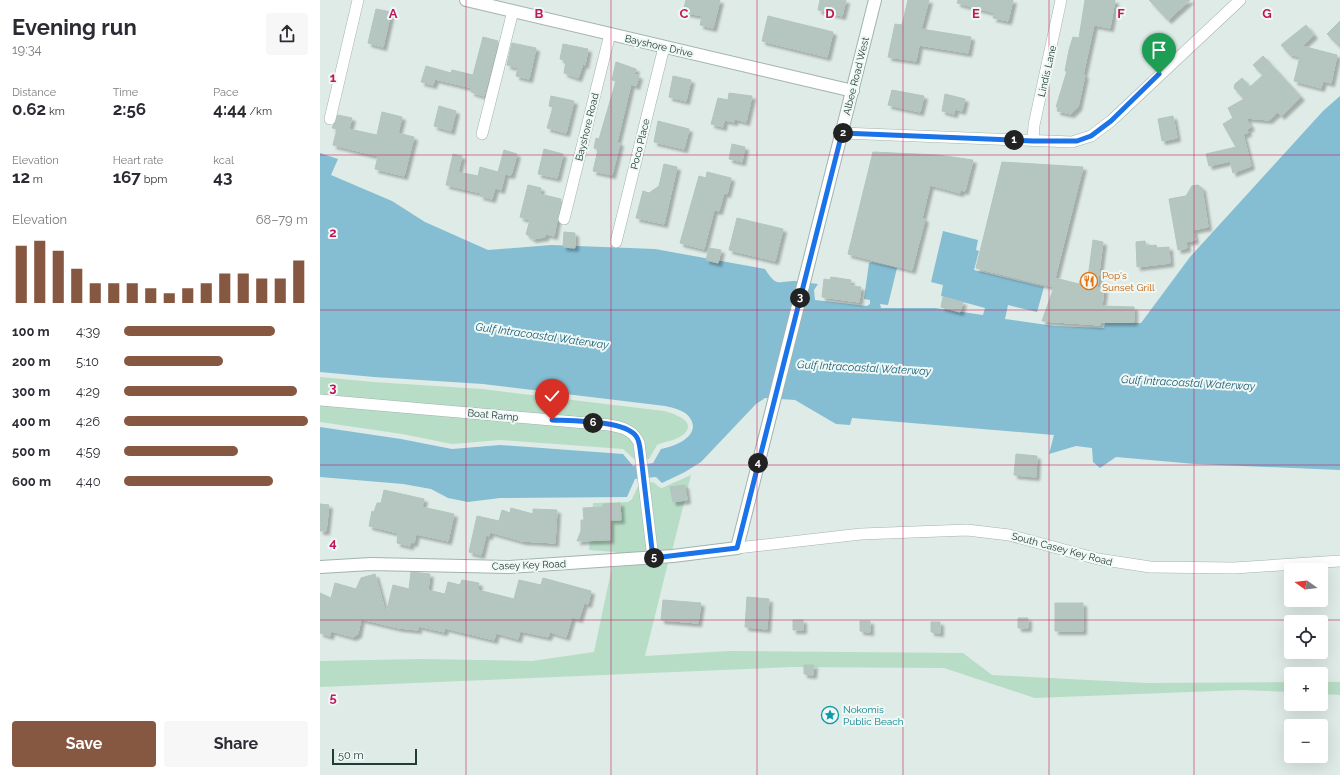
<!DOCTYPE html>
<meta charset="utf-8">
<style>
:root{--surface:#fff;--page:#f7f7f7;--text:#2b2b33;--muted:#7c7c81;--accent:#865741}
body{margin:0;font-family:Raleway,sans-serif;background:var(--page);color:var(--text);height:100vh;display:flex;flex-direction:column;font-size:15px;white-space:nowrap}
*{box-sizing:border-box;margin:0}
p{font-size:13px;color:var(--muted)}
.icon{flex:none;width:22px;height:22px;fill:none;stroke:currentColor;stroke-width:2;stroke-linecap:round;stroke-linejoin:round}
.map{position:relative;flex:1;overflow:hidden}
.drawer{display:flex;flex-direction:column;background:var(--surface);width:320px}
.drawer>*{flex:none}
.needle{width:26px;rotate:284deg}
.tools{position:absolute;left:964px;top:563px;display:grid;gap:8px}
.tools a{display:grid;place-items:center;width:44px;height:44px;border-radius:4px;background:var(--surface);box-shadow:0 4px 16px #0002;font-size:20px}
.scale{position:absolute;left:12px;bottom:10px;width:85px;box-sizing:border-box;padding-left:4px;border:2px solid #203c37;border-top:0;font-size:11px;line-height:14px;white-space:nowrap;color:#203c37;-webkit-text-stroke:3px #f0f8f5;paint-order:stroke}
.pin{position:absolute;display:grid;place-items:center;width:34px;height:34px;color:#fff;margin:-41px -17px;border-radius:50% 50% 50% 0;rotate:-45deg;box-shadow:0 0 4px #0007}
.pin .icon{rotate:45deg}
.km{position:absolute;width:20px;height:20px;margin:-10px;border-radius:50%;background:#222;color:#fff;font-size:11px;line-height:20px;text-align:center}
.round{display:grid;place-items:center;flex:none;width:42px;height:42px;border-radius:4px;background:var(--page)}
.summary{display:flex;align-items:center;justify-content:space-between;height:68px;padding:0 12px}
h1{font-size:22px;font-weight:700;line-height:30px}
.metrics{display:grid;grid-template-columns:repeat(3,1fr);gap:6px;height:68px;padding:4px 12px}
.metrics div{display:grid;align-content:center}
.metrics b{font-size:17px;font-weight:700}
.metrics small{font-size:11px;font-weight:400}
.metrics p{font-size:11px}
.chart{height:112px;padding:8px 12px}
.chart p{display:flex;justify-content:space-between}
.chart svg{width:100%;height:72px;margin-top:4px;stroke:var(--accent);stroke-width:6}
.primary-button{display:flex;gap:8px;margin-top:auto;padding:8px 12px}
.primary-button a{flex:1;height:46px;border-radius:4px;background:var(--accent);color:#fff;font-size:16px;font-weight:700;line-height:46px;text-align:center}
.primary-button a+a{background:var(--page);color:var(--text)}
ul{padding:0 12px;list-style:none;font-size:13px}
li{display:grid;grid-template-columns:64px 48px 1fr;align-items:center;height:30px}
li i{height:10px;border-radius:5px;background:var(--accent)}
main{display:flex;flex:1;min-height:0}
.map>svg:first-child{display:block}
.green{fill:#b7ddc6}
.water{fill:#85bed2}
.building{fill:#b5c6c0;stroke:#b2c5bf;filter:url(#shadow)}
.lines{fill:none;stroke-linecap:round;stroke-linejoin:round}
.minor-casing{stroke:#a2b3af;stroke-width:12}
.tertiary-casing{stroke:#a2b3af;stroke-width:14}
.minor{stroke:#fff;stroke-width:11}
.tertiary{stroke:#fff;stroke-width:12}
.route-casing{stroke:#fff;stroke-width:8}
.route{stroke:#1a73e8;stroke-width:5}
.grid{fill:none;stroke:#c2185b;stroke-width:1;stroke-opacity:0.55}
.labels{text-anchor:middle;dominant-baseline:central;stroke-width:4;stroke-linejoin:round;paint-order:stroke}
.street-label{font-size:10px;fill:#203c37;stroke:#f0f8f5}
.food-label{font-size:10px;fill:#c56008;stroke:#f0f8f5;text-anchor:start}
.culture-label{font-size:10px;fill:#0d838f;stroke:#f0f8f5;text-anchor:start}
.water-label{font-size:11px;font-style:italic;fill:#195e79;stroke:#f0f8f5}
.grid-label{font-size:13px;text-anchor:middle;font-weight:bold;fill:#c2185b;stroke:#f0f8f5;stroke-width:4;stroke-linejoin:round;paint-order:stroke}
</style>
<main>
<section class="drawer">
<div class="summary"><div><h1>Evening run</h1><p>19:34</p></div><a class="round"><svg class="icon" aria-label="share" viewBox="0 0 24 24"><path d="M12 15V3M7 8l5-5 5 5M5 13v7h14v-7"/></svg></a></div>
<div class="metrics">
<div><p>Distance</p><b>0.62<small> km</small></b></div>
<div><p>Time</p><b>2:56</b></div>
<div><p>Pace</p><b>4:44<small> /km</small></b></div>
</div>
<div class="metrics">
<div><p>Elevation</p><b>12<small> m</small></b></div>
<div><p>Heart rate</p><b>167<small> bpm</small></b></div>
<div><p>kcal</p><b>43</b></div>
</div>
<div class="chart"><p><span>Elevation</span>68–79 m</p>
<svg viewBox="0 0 160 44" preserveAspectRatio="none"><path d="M5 44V9M15 44V6M25 44V12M35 44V23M45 44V32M55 44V32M65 44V32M75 44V35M85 44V38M95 44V35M105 44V32M115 44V26M125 44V26M135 44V29M145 44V29M155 44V18"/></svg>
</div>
<ul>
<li><b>100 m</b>4:39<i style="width:82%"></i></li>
<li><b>200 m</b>5:10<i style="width:54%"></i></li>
<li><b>300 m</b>4:29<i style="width:94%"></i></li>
<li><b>400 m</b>4:26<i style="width:100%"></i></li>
<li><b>500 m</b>4:59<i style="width:62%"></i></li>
<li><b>600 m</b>4:40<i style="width:81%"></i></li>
</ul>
<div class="primary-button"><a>Save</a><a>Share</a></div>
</section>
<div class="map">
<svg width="1020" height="775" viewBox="0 0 1020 775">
<defs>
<filter id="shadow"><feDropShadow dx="3.5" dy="3.5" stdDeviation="1" flood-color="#0004"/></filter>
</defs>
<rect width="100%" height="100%" fill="#dfebe7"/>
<path class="green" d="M0,377L53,382L162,389L344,411C352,413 378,421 364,434C356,441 345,441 337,445L329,459L316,461L303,449L180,440L132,444L82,434L0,422Z
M371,475L352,551L295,555V552L269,550L273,503L308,502L312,499L319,484L333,482L339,487L342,488Z
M348,563L325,656L409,651L643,653L672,675L827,683L971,682V692L922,690L715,698L624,668L472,667L0,687V661L101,659L212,661L274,652L292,567Z
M1001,682H1020V695L1001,694Z"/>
<path class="water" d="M1020,96V470L875,464L796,457L780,468L773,462L772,448L756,446L729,454L734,435L532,418L530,425L516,424L475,400L445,398L436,404L381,462L365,472L342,483L336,477L315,479L307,497L180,498L148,502L128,498L111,489L83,484L0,477V427L81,439L132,449L180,445L303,454L313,466L333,463L341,449C354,447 382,436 370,418C365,410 353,408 345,406L163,384L54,377L0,372V153L18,159L11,175L72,201L105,222L168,250L231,245L335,249L445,269C457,288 458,281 475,281C483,282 490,283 498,284L494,290L495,300L547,306L550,304V300L544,299L549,263L552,262L577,268L568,305L560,304L561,308H615L663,315L665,308L621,296L623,285L611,282L623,231L658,240L656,250L659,251L654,270L724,287L717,312L688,305L685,319L734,326L784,328L785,323H821L870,257L1003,111Z"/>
<path class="building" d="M366,0H400L393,28L380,25L382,16L363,12Z
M500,0H526L522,16L498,10Z
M588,0H609L601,29L651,37L648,53L599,45L596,61L568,57L575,24L582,25Z
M638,0H693L688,21L673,18L675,13L637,3Z
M765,0H795L790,28L774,25L763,75H765L758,107L751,114L737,111L738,107H736L747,71H745L749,50L753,37L759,38Z
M829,0H870L848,20Z
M56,9L71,12L63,47L48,43Z
M448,16L513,32L507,57L442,41Z
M1020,21V47L1007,34Z
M986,25L994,35L982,46L1017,55L1011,83L1003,81L1001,88L974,81L980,57L969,54L961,45Z
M163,37L178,41L164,96L151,92L152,88L115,79L113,85L101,82L106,66L131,73L132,70L153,75Z
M192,43L216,48L209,79L196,76L198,68L187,65Z
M243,44L268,49L265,65L263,64L258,78L244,73L246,61L240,59Z
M943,56L981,97L961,116L958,112L949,120L926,118L931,127L927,129L928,133L923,134L931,166L913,173L910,161L889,166L886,154L916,147L903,124L913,118L908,108L924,99L914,88L915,84L922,78L930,87L943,75L933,65Z
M296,62L316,69L314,74L319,76L316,86L311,84L297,142L300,143L292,175L273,171L278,150L274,148L276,138L279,139L296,81L292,80Z
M353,76L371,80L366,101L349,97Z
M572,90L604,96L600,112L568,105Z
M409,93L432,96L426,122L415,119L414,122L404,120L403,127L391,124L398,98L408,100Z
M625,94L645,99L642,111L635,109L634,114L622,111Z
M231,96L254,101L246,133L227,128L233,107L229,106Z
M119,106L136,111L131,131L114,126Z
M62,112L82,117L78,133L94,137L84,176L55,169L58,156L13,145L17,129L12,128L18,115L32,118L29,129L57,135Z
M853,116L857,138L842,141L838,119Z
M338,121L369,129L364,149L334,142Z
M412,144L425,147L422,162L409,159Z
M224,149L243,154L237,178L218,174Z
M184,150L197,154L191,175L185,174L181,190L175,188L172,199L160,196L161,193L126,185L133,154L142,156L138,172L158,176L160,167L178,172Z
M553,152L618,155L653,160L645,191L641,190L640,193L610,185L602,218L605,219L592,270L528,254Z
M682,162L763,167L735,278L759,284L761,277L768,278L773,240L783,242L777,288L784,289L782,306L814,307V322H780V325L722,321L734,287L656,268Z
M344,164L357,167L344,224L316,218L323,191L329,193L339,186Z
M387,172L411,178L407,194L404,193L399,211L394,210L384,249L360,243L379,176L386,178Z
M208,185L221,188L220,194L241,199L234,236L226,234L225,237L213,239L206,234L210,220L200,217Z
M878,185L882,188L888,227L873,230L875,240L866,242L867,248L858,250L849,199L866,196L872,186Z
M417,218L463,229L455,261L409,250Z
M244,232L255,233V248L243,247Z
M825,241L826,246L836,245L837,248L849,247L850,263L817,267L816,242Z
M389,248L401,250L398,263L386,260Z
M511,277L531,280L530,286L541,287L539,302L502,297L504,279L510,280Z
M623,297L643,302L640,312L621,307Z
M696,454L717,456L716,477L694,475Z
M365,485L367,500L353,502L350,487Z
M64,490L104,499L102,507L134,514L128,541L96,534L94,543L91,542L90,546L77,543L78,533L49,526L52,511L54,512L57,503H61Z
M300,503L301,520H290V540L257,541L261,531V520H264L263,508L283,507V504Z
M0,504L9,505L6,531H0Z
M191,508L213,514V509L237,510L235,543L202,541L170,532L169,536L166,535L161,555L149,552L157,516L179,521L182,510L190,513Z
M91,572L110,574L108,590L125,594L128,582L140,585L142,580L159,583L158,590L194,599L199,580L221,585L223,578L271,591L268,604L264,603L259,619L252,617L246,637L230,632L228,637L200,631L198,639L176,633L174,640L125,628L124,632L98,626V630L79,628L41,619L38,634L33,637L11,631L10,636L0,633V593L11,598L15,583L36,589L41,578L55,574L66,614L73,585L89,589Z
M427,597L449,599L447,629L425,627Z
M343,600L381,603L378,623L341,620Z
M735,603H763V631H735Z
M698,618H708V628H698Z
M473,620H483V630H473Z
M540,621H550V632L540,631Z
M611,622H620V633L611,632Z
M484,665H494L493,675L484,674Z"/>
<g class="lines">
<g class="minor-casing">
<path id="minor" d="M10,119L38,0
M522,133L752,142L771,136L791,121L920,0
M162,134L193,11
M713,141L714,125L741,0
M244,219L290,34
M296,242L344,47
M0,400L289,425C302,427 313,430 319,443L333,558
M417,548L541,534L647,530L689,535L778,559L830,567L914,568L1020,561"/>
</g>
<g class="tertiary-casing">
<path id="tertiary" d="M146,0L533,91
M0,567L51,564L189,567L353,556L417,548L555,0"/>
</g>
<use href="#minor" class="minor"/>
<use href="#tertiary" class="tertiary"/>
</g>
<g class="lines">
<g class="route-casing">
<path id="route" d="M232,420C250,421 304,420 316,436C320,441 320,450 321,456L333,558L417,548L522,133L713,141H757L771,136L791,121L839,74"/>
</g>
<use href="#route" class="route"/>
</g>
<path class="grid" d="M146,0V775M291,0V775M437,0V775M583,0V775M729,0V775M874,0V775M0,155H1020M0,310H1020M0,465H1020M0,620H1020"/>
<defs>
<g id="restaurant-ring" transform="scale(0.9)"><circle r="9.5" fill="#f0f8f5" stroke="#e8710a" stroke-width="1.5"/><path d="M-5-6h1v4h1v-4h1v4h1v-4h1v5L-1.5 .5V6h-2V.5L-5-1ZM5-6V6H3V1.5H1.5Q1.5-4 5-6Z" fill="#e8710a"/></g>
<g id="sight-ring" transform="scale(0.9)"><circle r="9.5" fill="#f0f8f5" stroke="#0f9aa8" stroke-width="1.5"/><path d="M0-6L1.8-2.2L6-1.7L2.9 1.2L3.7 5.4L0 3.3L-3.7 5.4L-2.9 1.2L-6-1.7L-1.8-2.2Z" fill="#0f9aa8"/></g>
</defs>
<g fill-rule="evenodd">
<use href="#restaurant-ring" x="769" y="281"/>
<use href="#sight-ring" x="510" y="715"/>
</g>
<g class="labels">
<g class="street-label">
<text transform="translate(339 46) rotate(13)">Bayshore Drive</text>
<text transform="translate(727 71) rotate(-77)">Lindis Lane</text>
<text transform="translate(536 76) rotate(-76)">Albee Road West</text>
<text transform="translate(267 127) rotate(-76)">Bayshore Road</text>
<text transform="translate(320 144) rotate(-76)">Poco Place</text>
<text transform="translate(173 415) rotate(5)">Boat Ramp</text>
<text transform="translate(742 549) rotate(15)">South Casey Key Road</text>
<text transform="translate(209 565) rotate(-2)">Casey Key Road</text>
</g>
<g class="food-label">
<text x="782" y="275">Pop's<tspan x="782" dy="12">Sunset Grill</tspan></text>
</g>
<g class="culture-label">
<text x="523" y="709">Nokomis<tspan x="523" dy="12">Public Beach</tspan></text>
</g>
<g class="water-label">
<text transform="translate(222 336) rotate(8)">Gulf Intracoastal Waterway</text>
<text transform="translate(544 368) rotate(3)">Gulf Intracoastal Waterway</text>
<text transform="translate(868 383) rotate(3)">Gulf Intracoastal Waterway</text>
</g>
</g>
<g class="grid-label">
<text x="73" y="18">A</text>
<text x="219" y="18">B</text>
<text x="364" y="18">C</text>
<text x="510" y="18">D</text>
<text x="656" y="18">E</text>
<text x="801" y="18">F</text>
<text x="947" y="18">G</text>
<text x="13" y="82">1</text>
<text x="13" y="237">2</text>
<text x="13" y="392">3</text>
<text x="13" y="547">4</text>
<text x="13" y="702">5</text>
</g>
</svg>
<div class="tools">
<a><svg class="needle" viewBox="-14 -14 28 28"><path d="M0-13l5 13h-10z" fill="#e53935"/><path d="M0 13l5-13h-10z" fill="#7c7c81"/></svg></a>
<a><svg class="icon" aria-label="locate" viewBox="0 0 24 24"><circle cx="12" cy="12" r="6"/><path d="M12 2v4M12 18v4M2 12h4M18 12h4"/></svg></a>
<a>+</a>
<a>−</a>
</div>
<div class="scale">50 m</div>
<div class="pin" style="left:839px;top:74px;background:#1e9e55"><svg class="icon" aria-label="arrive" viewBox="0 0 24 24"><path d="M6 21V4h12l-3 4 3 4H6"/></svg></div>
<div class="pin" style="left:232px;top:420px;background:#d93025"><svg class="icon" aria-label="check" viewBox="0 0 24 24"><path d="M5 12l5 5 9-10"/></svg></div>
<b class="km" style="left:694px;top:140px">1</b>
<b class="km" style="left:523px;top:133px">2</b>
<b class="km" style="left:480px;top:298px">3</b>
<b class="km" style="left:438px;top:463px">4</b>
<b class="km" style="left:334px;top:558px">5</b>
<b class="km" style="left:273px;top:423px">6</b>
</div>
</main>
